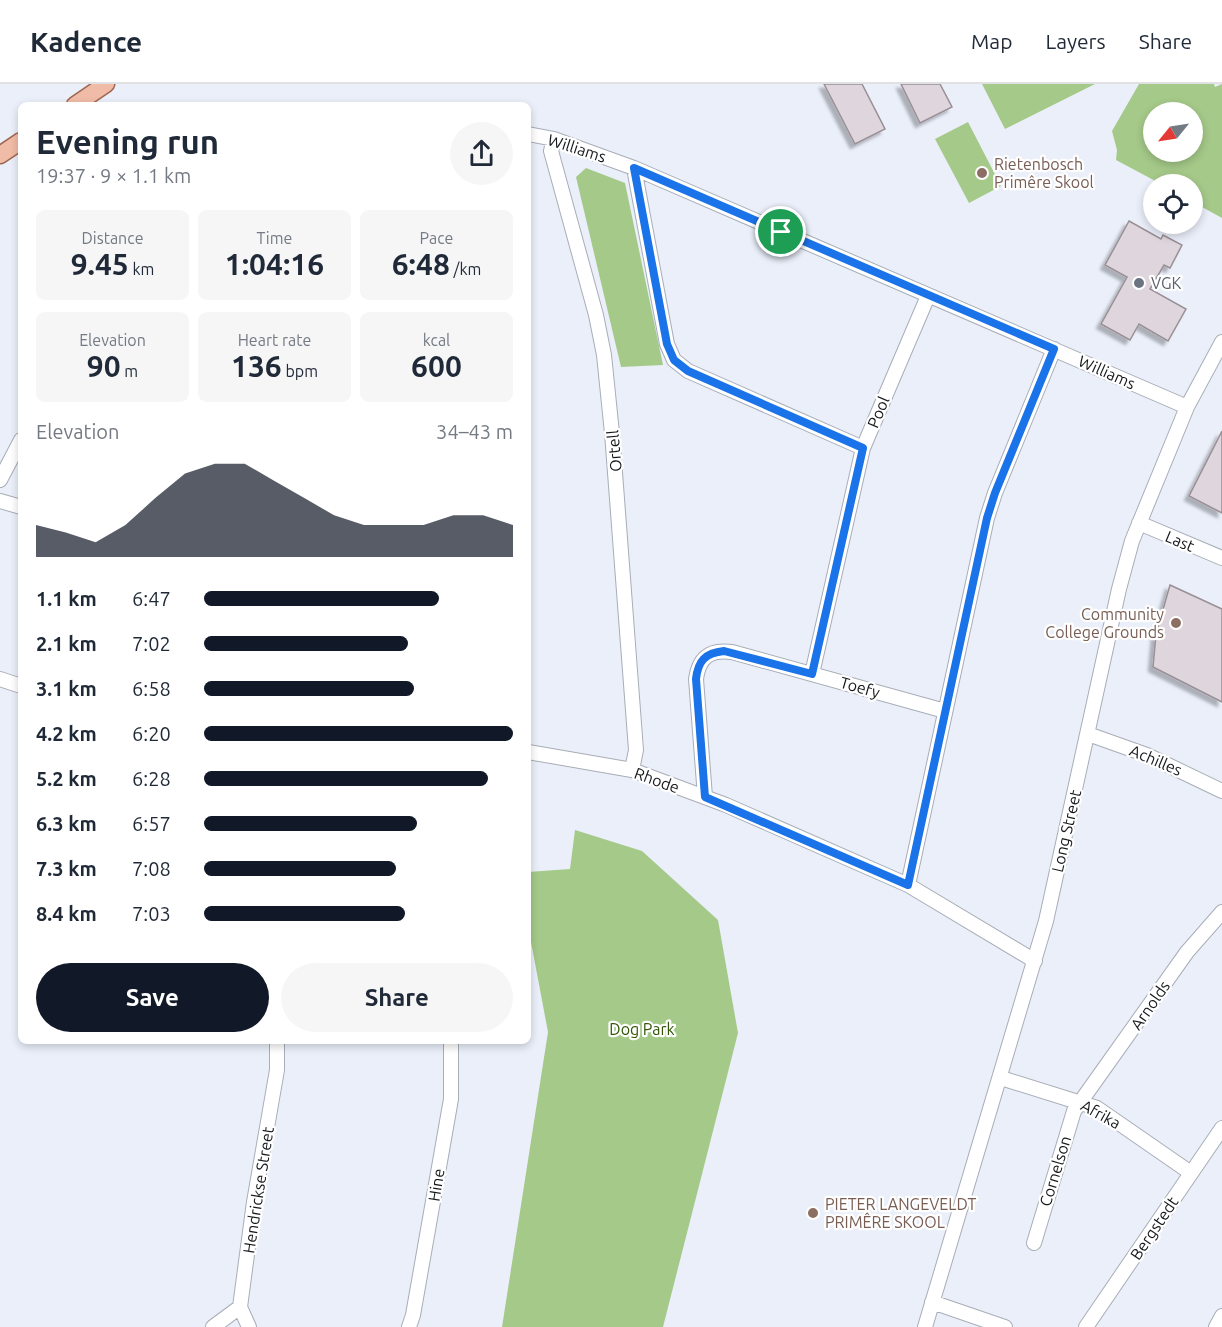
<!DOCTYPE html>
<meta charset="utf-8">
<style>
:root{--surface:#fff;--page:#f6f6f7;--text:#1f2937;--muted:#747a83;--line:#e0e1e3;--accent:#111827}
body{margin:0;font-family:Ubuntu,sans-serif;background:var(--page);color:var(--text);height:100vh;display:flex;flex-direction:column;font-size:22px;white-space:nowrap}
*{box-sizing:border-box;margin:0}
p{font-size:20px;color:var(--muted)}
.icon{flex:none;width:33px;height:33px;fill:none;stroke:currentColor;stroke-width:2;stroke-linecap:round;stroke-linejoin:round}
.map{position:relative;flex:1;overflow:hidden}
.drawer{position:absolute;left:18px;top:18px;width:513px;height:942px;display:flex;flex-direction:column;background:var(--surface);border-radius:9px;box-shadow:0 3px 9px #0003}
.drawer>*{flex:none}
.needle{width:39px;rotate:240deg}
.fabs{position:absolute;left:1143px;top:18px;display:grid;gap:12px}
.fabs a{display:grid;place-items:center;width:60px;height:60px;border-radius:50%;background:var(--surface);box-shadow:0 3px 9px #0003;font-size:30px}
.pin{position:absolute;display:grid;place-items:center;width:51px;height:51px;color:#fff;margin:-26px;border:3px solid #fff;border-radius:50%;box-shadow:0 2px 6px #0007}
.round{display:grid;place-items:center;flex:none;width:63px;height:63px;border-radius:32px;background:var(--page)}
.overview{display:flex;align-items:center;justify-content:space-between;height:102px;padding:0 18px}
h1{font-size:33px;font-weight:700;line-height:45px}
.figures{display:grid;grid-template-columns:repeat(3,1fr);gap:9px;height:102px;padding:6px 18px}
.figures div{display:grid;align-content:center;border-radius:9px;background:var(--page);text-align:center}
.figures b{font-size:30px;font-weight:700}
.figures small{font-size:16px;font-weight:400}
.figures p{font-size:16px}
.chart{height:168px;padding:12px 18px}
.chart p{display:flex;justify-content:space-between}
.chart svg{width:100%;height:108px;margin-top:6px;fill:var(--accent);opacity:.7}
.button{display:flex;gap:12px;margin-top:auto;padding:12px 18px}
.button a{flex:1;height:69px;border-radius:36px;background:var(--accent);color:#fff;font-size:24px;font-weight:700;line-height:69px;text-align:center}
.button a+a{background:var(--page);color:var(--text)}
ul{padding:0 18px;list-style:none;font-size:20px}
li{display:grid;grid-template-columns:96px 72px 1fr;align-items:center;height:45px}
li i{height:15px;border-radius:8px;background:var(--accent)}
header{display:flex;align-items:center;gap:36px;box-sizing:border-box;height:84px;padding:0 30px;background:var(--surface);border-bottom:2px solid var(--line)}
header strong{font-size:28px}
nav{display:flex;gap:33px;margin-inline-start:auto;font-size:21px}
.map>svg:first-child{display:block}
.green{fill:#a5c989;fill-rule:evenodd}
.building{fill:#dfd5dc;stroke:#998f96;stroke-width:1.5;filter:url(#shadow)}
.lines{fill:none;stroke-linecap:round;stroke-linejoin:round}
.minor-casing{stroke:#a8adb7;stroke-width:16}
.major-casing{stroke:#9e6650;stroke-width:19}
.minor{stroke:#fff;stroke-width:14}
.major{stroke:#f1bca7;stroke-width:16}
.route-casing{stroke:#fff;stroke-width:12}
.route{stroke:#1a73e8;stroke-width:8}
.education-dot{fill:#8d6e63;stroke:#fff;stroke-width:2}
.worship-dot{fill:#6b7280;stroke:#fff;stroke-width:2}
.labels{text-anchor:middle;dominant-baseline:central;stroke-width:4.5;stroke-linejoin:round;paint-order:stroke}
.street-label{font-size:16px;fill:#15171a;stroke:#fff}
.education-label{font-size:16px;fill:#785e54;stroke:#fff;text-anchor:start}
.worship-label{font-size:16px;fill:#5b616d;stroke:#fff;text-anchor:start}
.park-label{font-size:16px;fill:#325506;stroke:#fff}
</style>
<header>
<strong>Kadence</strong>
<nav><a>Map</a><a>Layers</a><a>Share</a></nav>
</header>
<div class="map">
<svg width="1222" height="1243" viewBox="0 0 1222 1243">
<defs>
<filter id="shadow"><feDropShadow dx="-4.5" dy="4.5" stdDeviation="1.5" flood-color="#0004"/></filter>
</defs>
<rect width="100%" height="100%" fill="#eaeffa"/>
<path class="green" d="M982,0H1095L1005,45Z
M1139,0H1214L1215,3L1222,0V134L1193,118L1192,100H1161L1116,76L1117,66L1112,47ZM1192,28V68H1154V28Z
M968,38L1001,102L969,119L935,55Z
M586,84L625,99L663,281L621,283L576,93Z
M575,746L642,767L718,836L738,949L663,1243H502L548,948L528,842V788L570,785Z"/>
<path class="building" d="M824,0H862L885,45L855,60Z
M901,0H940L952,23L920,39Z
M1129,137L1161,155L1163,151L1182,161L1170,184L1164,181L1150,205L1186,225L1168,257L1139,240L1130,256L1101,240L1127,193L1105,181Z
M1222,347V429L1189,412Z
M1170,501L1222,525V618L1153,583L1156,550Z"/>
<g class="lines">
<g class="minor-casing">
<path id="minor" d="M528,50L554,55L634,84L1187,323
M554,55L551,67L596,231L604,271L612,349L636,666L632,686
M634,84L667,260L674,276L688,287L863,364
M0,396L21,356
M0,417L21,423
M1139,439L1222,474
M812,590L863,364L928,212
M0,595L21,602
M1088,650L1147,671L1222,707
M528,668L632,686L726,721L908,801L1035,877
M705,713L696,595C699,573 710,565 732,568L945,627
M908,801L987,434L995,409L1054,265
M1001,994L1097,1024L1191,1089
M1034,1159L1074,1027L1187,868L1222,828
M932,1218L1005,1243
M240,1223L249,1243
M213,1243L240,1223L254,1118L277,986V957
M409,1243L413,1231L451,1015V957
M925,1243L1046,837L1119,505L1132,457L1187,323L1222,258
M1086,1243L1222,1044
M1216,1243L1222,1232"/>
</g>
<g class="major-casing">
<path id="major" d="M75,21L106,0
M0,71L21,57"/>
</g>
<use href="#minor" class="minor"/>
<use href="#major" class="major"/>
</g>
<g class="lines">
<g class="route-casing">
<path id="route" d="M634,84L1054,265L995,409L987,434L908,801L705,713L696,595C698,577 705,569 724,567L812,590L863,364L688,287L674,276L667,260Z"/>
</g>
<use href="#route" class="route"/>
</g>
<g class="education-dot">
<circle cx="982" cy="89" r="6"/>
<circle cx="1176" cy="539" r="6"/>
<circle cx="813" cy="1129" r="6"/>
</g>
<circle class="worship-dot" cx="1139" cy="199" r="6"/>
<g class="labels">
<g class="street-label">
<text transform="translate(577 64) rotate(18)">Williams</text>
<text transform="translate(1107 288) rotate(24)">Williams</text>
<text transform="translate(878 328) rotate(-67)">Pool</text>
<text transform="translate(614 367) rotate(-95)">Ortell</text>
<text transform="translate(1180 457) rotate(23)">Last</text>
<text transform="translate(860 603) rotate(16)">Toefy</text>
<text transform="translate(1156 676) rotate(23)">Achilles</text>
<text transform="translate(657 696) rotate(20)">Rhode</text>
<text transform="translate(1066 747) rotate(-77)">Long Street</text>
<text transform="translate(1150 921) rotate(-55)">Arnolds</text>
<text transform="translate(1101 1030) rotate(29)">Afrika</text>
<text transform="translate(1055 1087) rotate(-73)">Cornelson</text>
<text transform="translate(436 1101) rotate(-81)">Hine</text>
<text transform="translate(258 1106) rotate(-81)">Hendrickse Street</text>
<text transform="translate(1154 1144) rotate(-56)">Bergstedt</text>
</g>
<g class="education-label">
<text x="994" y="80">Rietenbosch<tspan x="994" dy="18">Primêre Skool</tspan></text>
<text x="1164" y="530" text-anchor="end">Community<tspan x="1164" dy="18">College Grounds</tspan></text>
<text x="825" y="1120">PIETER LANGEVELDT<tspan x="825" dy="18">PRIMÊRE SKOOL</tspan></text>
</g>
<g class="worship-label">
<text x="1151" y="199">VGK</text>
</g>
<g class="park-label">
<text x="642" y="945">Dog Park</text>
</g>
</g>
</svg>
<div class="fabs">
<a><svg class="needle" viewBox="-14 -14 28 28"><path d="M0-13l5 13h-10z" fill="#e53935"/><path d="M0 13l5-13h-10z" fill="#747a83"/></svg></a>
<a><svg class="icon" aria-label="locate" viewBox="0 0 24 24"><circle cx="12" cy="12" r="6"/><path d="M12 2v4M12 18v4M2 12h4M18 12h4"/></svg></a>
</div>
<div class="pin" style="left:781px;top:148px;background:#1e9e55"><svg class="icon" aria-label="arrive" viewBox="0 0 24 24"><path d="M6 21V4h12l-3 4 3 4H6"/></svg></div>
<section class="drawer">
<div class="overview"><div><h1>Evening run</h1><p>19:37 · 9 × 1.1 km</p></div><a class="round"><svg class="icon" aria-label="share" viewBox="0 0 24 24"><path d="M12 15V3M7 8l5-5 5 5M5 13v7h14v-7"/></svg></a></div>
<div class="figures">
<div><p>Distance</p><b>9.45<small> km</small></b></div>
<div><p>Time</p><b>1:04:16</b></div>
<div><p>Pace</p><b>6:48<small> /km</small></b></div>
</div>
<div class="figures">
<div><p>Elevation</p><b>90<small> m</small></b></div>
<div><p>Heart rate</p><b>136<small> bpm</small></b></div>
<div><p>kcal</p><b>600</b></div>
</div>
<div class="chart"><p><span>Elevation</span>34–43 m</p>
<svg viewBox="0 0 160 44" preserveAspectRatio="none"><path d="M0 44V31L10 34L20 38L30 31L40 20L50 10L60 6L70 6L80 13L90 20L100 27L110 31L120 31L130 31L140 27L150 27L160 31V44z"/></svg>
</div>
<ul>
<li><b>1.1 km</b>6:47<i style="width:76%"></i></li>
<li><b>2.1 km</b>7:02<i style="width:66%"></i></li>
<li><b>3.1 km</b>6:58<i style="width:68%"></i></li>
<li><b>4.2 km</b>6:20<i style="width:100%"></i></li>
<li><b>5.2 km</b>6:28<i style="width:92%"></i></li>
<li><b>6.3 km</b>6:57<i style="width:69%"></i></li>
<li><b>7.3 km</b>7:08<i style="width:62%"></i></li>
<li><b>8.4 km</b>7:03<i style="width:65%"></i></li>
</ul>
<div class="button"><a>Save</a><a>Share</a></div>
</section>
</div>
